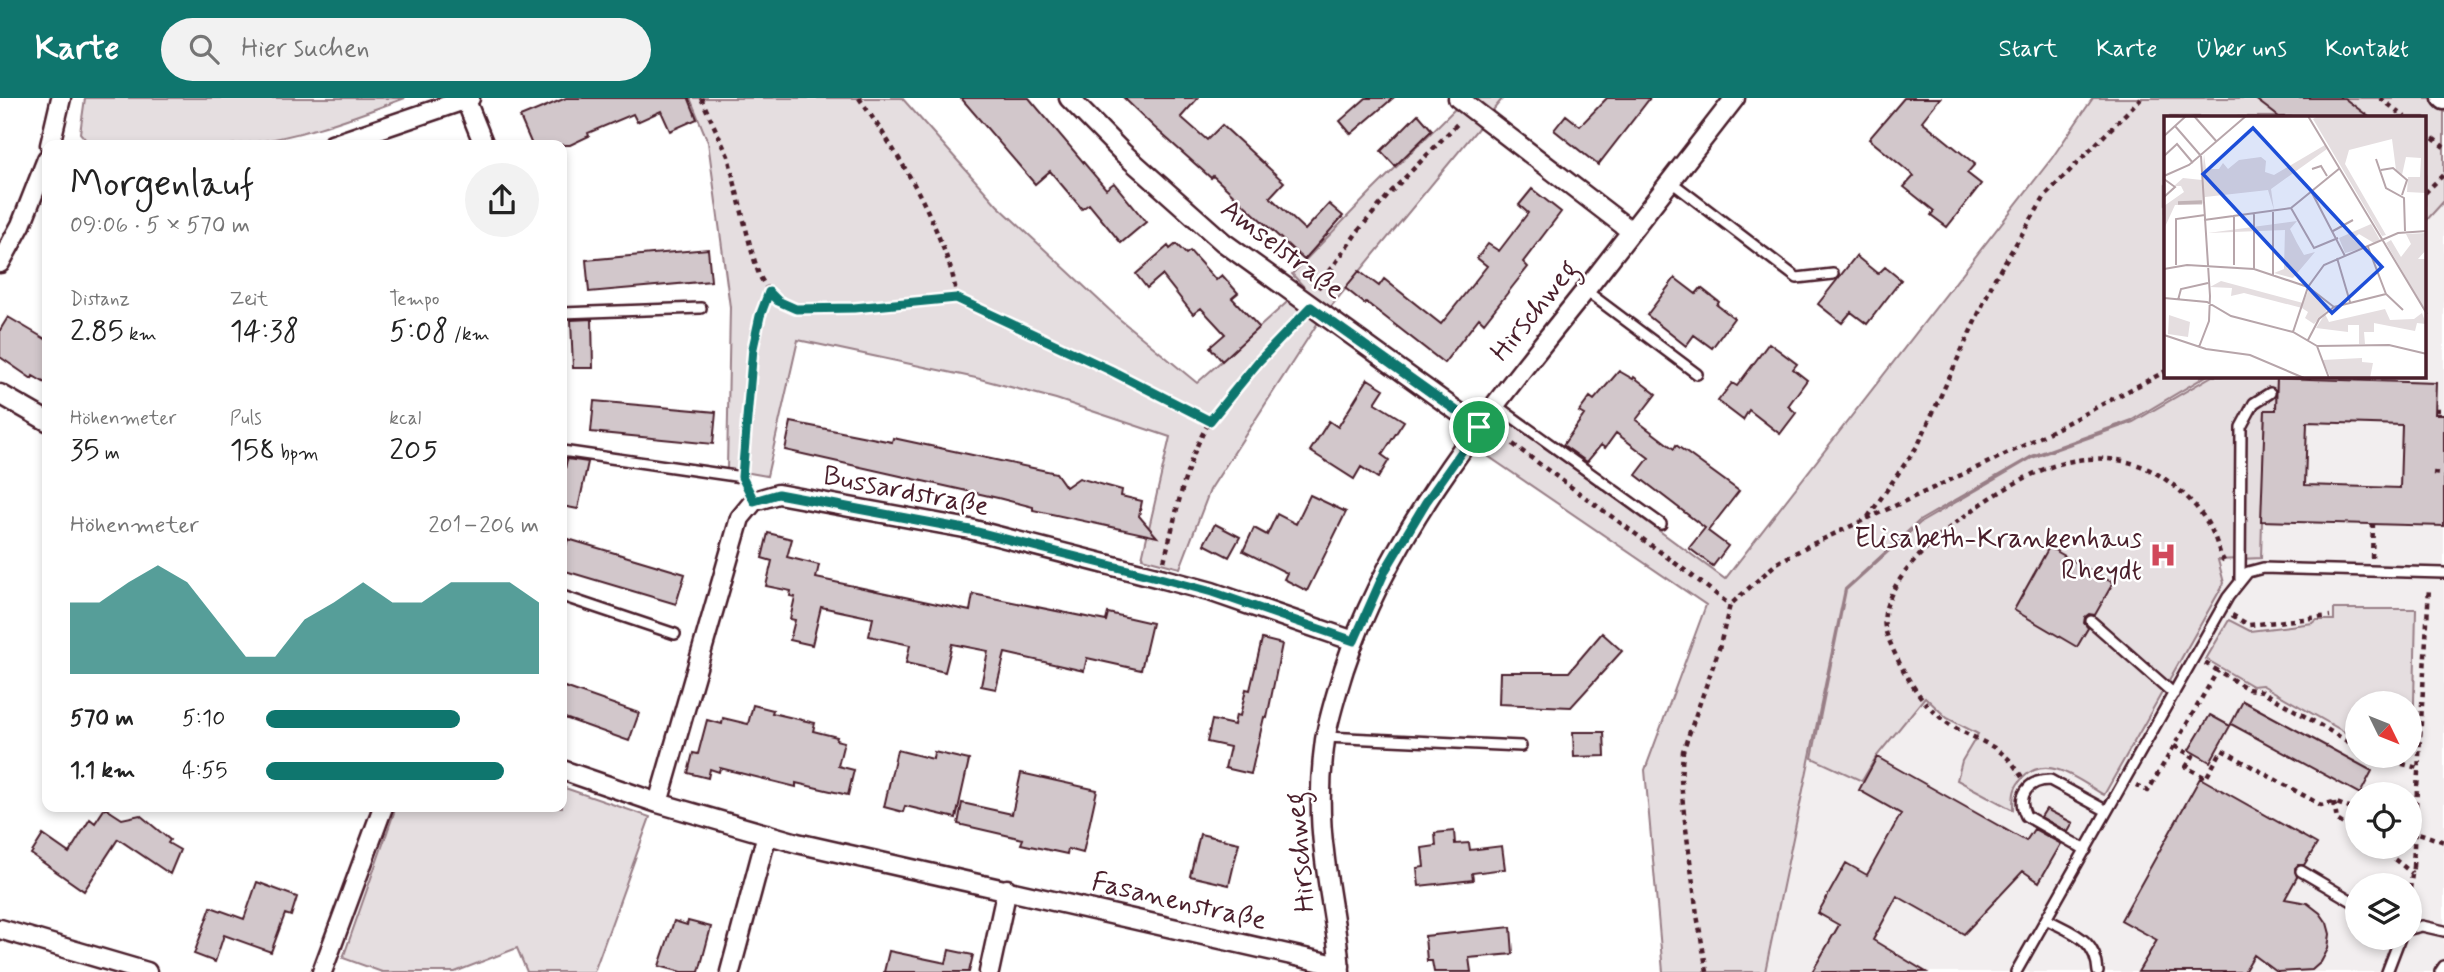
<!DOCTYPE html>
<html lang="de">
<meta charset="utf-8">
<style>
:root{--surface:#fff;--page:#f2f2f2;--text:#222;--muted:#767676;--accent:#0f766e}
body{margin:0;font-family:Mynerve,sans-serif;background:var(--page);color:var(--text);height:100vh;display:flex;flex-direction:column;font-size:26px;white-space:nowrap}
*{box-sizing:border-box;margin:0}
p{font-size:23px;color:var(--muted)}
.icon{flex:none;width:38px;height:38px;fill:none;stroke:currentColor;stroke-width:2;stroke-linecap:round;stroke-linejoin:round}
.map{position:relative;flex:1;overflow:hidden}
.side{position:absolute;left:42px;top:42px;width:525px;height:672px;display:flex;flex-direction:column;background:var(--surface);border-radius:14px;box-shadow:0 4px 10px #0003}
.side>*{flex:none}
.needle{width:46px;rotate:133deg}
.controls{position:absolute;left:2345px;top:593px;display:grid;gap:14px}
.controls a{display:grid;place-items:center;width:77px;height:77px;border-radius:50%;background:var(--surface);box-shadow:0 4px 10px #0003;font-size:35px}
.pin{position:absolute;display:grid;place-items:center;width:60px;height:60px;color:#fff;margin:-30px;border:4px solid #fff;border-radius:50%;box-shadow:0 2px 7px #0007}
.round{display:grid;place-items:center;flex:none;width:74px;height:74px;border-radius:37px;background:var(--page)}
.head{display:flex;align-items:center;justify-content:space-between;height:119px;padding:0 28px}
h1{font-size:38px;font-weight:600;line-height:52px}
.figures{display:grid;grid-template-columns:repeat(3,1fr);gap:10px;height:119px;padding:7px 28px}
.figures div{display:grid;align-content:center}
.figures b{font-size:30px;font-weight:600}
.figures small{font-size:19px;font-weight:400}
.figures p{font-size:19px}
.chart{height:196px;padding:14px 28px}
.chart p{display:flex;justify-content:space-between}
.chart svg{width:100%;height:126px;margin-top:7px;fill:var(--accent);opacity:.7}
ul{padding:0 28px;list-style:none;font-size:23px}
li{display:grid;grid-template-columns:112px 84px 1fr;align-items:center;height:52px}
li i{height:18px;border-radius:9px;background:var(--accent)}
header{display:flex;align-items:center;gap:42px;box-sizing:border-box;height:98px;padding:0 35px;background:var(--accent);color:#fff}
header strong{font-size:33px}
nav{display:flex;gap:38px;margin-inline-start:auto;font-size:24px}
.search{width:490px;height:63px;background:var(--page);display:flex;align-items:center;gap:18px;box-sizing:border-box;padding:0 24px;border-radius:38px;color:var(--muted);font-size:26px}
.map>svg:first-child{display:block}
.built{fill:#f2eeef;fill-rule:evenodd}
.green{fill:#e5dee0;stroke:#987e86;stroke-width:2}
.building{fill:#d2c7cb;stroke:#4a1f2b;stroke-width:2;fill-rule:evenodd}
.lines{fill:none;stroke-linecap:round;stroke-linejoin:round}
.lane-casing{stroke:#4a1f2b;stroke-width:14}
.street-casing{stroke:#4a1f2b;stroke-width:23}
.path{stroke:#4a1f2b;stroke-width:4.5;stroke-dasharray:5 5;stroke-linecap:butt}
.lane{stroke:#fff;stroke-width:9}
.street{stroke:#fff;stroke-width:18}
.path-bridge{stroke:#4a1f2b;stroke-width:4.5;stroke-dasharray:5 5;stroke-linecap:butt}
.route-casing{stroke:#fff;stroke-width:14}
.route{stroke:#0f766e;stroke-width:9}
.labels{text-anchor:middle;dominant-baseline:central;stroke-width:5;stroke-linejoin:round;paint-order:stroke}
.street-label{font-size:28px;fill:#4a1f2b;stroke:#fff}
.poi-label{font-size:28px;fill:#4a1f2b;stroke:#fff;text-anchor:end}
.inset-river{fill:none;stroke:#c1b3b6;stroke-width:3.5}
.inset-road{fill:none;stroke:#b7a5aa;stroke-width:2}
.view{fill:#1d4ed8;fill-opacity:0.15;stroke:#1d4ed8;stroke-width:3.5}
.inset-edge{fill:none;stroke:#4a1f2b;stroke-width:3.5}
</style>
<header>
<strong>Karte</strong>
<div class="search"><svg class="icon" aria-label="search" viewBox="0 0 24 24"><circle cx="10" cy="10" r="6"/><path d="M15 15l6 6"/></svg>Hier suchen</div>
<nav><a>Start</a><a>Karte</a><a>Über uns</a><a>Kontakt</a></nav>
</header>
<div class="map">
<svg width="2444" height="874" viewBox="0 0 2444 874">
<rect width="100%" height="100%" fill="#fff"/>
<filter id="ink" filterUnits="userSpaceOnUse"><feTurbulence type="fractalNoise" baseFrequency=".0143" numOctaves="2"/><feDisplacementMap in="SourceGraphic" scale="14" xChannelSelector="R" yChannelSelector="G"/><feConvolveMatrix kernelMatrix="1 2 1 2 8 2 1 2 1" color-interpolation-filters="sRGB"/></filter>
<g filter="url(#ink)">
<path class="built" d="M2444,103V874H1765L1845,491L1919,423L2032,358L2132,322L2206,278H2425V125ZM2357,606H2410V658H2357ZM2357,696H2410V749H2357ZM2357,788H2410V840H2357Z"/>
<path class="green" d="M85,0H405C349,21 290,43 230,47C184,50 136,47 90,47L80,35Z
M690,0H902L997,107L1117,219L1197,285L1304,189L1292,176L1371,94L1466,0H1503L1319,223L1210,392L1180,470L1142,460L1170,339L1056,301L976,280L798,242L767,378L727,371L730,209L708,44Z
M2093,0H2444V103L2425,124V19H2166V278H2206L2132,322L2032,358L1919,423L1845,491L1765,874H1663L1645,672L1706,507L1482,354L1507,321L1725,481L2052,60Z
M2212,278H2375V283L2277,280L2276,312H2265L2261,460L2218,462L2224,485L2104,697C2081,684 2049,656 2025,678C2013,688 2013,697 2013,712L1957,682L1962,663L1978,636L1947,620L1925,599L1876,659L1862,683L1812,660L1846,492L1920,425L2032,360L2133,324Z
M2334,511H2416L2413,651L2410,650V606H2357V641L2262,587L2252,588L2206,561L2229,522L2250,533L2313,525L2317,522H2334Z
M562,689L650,719L594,874H527L517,850L455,874H382L343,860L396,709H562Z"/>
<path class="building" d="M566,0H690L689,1L697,21L670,33L661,13L637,24L633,16L588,35L589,38L570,47H532L520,19Z
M961,0H1029L1106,91L1114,85L1146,124L1121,145L1089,106L1082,111L1050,73L1035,86Z
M1124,0H1198L1181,19L1207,42L1222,27L1284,84L1270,99L1305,132L1329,106L1343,118L1304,162L1213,78L1211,80L1154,29Z
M1366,0H1393L1351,36L1340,23Z
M1607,0H1650L1598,67L1554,32L1566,17L1580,28Z
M1904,0H1940L1922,23L1975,66L1967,75L1981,86L1947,129L1931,117L1934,113L1904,89L1914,78L1869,41Z
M2254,0H2344L2369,19H2279Z
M1418,16L1432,32L1395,68L1381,53Z
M1532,91L1561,114L1523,164L1528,169L1513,188L1484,225L1479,220L1444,265L1366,204L1365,206L1345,190L1359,173L1379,188L1384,181L1441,226L1487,168L1477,160L1488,146L1499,153L1528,115L1519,107Z
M1176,146L1186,156L1190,153L1216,182L1222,177L1238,195L1232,200L1259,229L1222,263L1210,249L1225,236L1201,210L1193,216L1162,177L1147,190L1136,176L1168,148L1170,151Z
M708,151L711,183L589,194L586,162Z
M1856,158L1878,176L1885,169L1901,182L1867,226L1851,214L1842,225L1818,206Z
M1675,180L1696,196L1701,190L1719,204L1717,207L1734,220L1712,250L1694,237L1686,248L1647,217Z
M8,219L47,242V286L33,278L32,281L0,259V232Z
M592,221L593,270H573L571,222Z
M1769,245L1797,266L1793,271L1807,282L1788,308L1796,315L1780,336L1749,312L1743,322L1718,303L1732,285L1737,288Z
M1619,273L1633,281L1634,279L1656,296L1636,322L1674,351L1676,347L1739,393L1708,433L1728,448L1713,468L1689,450L1705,430L1636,377L1649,360L1616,335L1605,350L1601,347L1587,364L1563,347L1584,317L1579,314L1590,299L1594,302Z
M2277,280L2436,285L2435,316H2444V428L2261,423L2265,312H2276ZM2307,324L2402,327L2400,390L2305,387Z
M1368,281L1384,291L1375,305L1404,323L1382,357L1389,362L1378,380L1361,369L1354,381L1310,353L1329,323L1338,329Z
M594,303L716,314L713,346L591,334Z
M791,324L892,344L893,340L1056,375L1066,389L1079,380L1122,392L1121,398L1142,403L1139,418L1157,439L1033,412V409L998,400L785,352Z
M567,361L588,364L578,411L562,408V386Z
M1310,397L1346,414L1307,493L1284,481L1287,475L1243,453L1254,430L1267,437L1277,416L1296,426Z
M1215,426L1240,439L1229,459L1204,446Z
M768,435L792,441L787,459L819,467L816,480L970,513L973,496L1106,523L1108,515L1152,525L1141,572L1087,560L1084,573L1005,555L996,591L981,588L988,553L952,546L945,574L906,565L910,547L869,538L873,520L821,509L812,547L790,542L795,522L790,521L795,499L790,498L791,493L766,488L772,463L762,460Z
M568,441L685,476L676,506L562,472V462Z
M2049,449L2113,485L2095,517L2089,516L2085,519L2084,525L2088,530L2077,549L2014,512Z
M1602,535L1622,553L1571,609L1499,606L1500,574H1569Z
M1262,541L1282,546L1267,620L1264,619L1251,676L1225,670L1230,649L1207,644L1212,622L1234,627L1236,617L1240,618L1246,591L1250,592Z
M562,588L639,615L629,643L562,619Z
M2243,603L2372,673L2360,696L2231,626Z
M753,607L773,612L772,615L815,625L813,633L837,639L836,642L844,644L838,668L854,672L848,697L796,685V689L720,670L719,674L710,671L708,680L688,675L693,655L698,656L707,622L722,626L723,620L748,626Z
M2210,617L2230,628L2210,664L2189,652Z
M1573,634H1604L1605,658L1574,659Z
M897,652L933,661L934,654L969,662L956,720L905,708L903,714L884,709Z
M1877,659L2026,743L2034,731L2061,746L2039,784L2023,773L1964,836L1897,798L1873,842L1926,874H1812L1839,827L1818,815L1846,765L1867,777L1901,716L1859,692Z
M1021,675L1097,692L1083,755L1068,751L1067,756L1021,746L1023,741L958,726L962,705L1012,716Z
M2200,680L2317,746L2304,767H2298L2295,770L2297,779L2285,801L2307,805L2320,815L2327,825L2330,836L2328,851L2321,864L2312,872L2277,874L2254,857L2244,874H2138L2157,842L2121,822Z
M105,710L122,721L140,717L170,742L168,745L180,752L170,776L118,741L84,793L31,756L43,737L69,755L90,721L95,725Z
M2046,711L2073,725L2068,734L2041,719Z
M1454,733L1455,746L1469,745L1470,752L1502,748L1505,771L1472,775L1473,782L1419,788L1417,770L1424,769L1422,750L1436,748L1435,735Z
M1200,736L1239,745L1229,787L1190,778Z
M257,784L297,799L291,818L285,816L271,854L224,837L215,864L194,856L211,809L244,821Z
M674,823L687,827L688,823L711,829L699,874H682L659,868Z
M1511,829L1513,856L1469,860L1471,874H1434L1432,863H1427L1425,838Z
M949,852L973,857L969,874H884L889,853L946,865Z"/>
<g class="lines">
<g class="lane-casing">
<path id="lane" d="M1670,83L1797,180L1833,176
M1585,192L1697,276
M562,215L701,210
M1494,306L1661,426
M562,353L742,379
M2240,481L2241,329L2254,305L2270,295
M562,498L675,536
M2091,523L2174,596
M1325,639L1521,648
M2086,752L2026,718C2016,698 2028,682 2050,682L2107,713
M2301,773L2357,806
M2046,821C2072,835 2096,840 2098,874
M2410,831L2422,828L2444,833
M2016,874L2228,499L2248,474L2263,470L2444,475
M2387,874L2400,840
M2440,874L2444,868"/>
</g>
<g class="street-casing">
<path id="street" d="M465,0L484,47
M1069,0L1123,55L1223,144L1479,329
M1458,0L1631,133
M2442,0L2444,2
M50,47L61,0
M332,47L470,0
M0,165L21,127L47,61
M0,296L47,323
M562,672L658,705L797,745L1340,868
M658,705L740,420L754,403L778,396L970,431L1160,480L1212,494L1354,543
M0,831L147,874
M322,874L383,709
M730,874L767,736
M989,874L1007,791
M1340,874C1338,834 1328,793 1324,753C1319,716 1320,679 1325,642C1329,618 1337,594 1344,571C1392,427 1492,310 1585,193C1635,129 1685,64 1735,0"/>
</g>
<path class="path" d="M701,0L728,58L751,151L759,177L769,194L778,203L796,211L854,210L956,200L1110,272L1210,323
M859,0C891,46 920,90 940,142C948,162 955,179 956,200
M2380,0L2405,19
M2425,34L2444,49
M2425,95L2444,76
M1318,190L1358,133L1391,94L1460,23
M2435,312H2444
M1497,334C1574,393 1654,447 1730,507
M743,365C748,308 748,248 769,194
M2433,375L2444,376
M1868,419L1918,347L1995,180L2046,97L2141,0
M2372,460L2373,426
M1164,463C1177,415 1184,367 1209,324C1231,286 1270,255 1299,223
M2232,517L2249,527L2330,518
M2205,565L2248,591L2262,593L2357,649
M2174,648L2193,658L2186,669L2206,680L2222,652L2321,707L2334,704L2357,713
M2373,658L2418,670
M2022,679C2017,672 2012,663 2005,658C1989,643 1964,637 1946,624C1918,603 1899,568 1887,537C1864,476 2002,385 2050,369C2086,356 2130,357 2162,379C2183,393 2201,411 2212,433C2217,443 2218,453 2224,463
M2136,687L2148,693L2218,572
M2334,704L2337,722L2357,735
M2416,708L2429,490
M2410,732L2444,744
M2379,749L2412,775
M2410,791L2413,769
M1707,874L1697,817L1683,707L1681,681L1683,653L1719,551L1730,507L1777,465L1806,449L2015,352L2166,273"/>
<use href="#lane" class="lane"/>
<use href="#street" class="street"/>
<path class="path-bridge" d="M2413,769L2416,708"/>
</g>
</g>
<g class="lines" filter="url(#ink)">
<g class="route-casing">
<path id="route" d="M769,194L778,203L796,211L854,210L956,200L1110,272L1210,323L1258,264L1311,209L1479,329L1426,404L1386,471L1354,543L1212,494L1160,480L970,432L778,396L754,403L742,379L753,250L760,218Z"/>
</g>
<use href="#route" class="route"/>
</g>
<defs>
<g id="hospital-bare" transform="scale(2.1)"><path d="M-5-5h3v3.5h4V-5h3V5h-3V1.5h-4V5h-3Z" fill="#d1495b" stroke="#fff" stroke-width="2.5" paint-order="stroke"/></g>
</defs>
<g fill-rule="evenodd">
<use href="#hospital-bare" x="2163" y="457"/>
</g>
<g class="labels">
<g class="street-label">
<text transform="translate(1282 152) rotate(37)">Amselstraße</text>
<text transform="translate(1535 213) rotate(-51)">Hirschweg</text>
<text transform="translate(906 394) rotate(11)">Bussardstraße</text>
<text transform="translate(1301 754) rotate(-95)">Hirschweg</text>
<text transform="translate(1179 804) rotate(13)">Fasanenstraße</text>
</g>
<g class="poi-label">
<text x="2142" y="441">Elisabeth-Krankenhaus<tspan x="2142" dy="32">Rheydt</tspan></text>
</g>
</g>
<g transform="translate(2164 18)">
<rect width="262" height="262" fill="#fff"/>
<path d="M154,0H262V77L243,76L244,61H256L257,42L242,41L238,59L232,54L228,23L185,34L181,48L222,119L218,120L149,3ZM161,29L163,33L107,73L110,94L104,74L41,81L38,89H11L0,113V90L20,76L17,70H10L19,62L38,64L40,38L42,53H55L59,47L64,53L75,44L97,41L102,45L101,56L110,59ZM133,105L126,113L133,127L140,139L151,136L129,162L110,157L120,153L121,114L44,117ZM207,108L216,124L210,127L195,118L189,123L199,132L181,137L175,122ZM262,117V134L254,143H261L262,196L222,127L227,124L237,141L247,128L242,118ZM57,165L139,187L145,173L166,191L150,208L141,202L144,196L138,192L80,177L67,180L68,172L46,171ZM221,193L226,204L250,203L258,197L262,208L253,207L251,215L210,207V216H200L201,228H195V209H184V216L152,212L161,198L165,206ZM5,199L26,206L24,221L4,218ZM198,242V246L209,247L206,262H167L158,244Z" fill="#e5dee0"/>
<path class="inset-river" d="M14,87L38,86"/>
<path class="inset-road" d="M30,0L53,26M144,0L263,198M11,10L37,40M0,20L22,0M0,40L13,28L29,47M212,43L222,72L240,82L241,115M148,53L157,50L163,60M217,54L229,52L243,64L238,79M0,60L25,49L82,0M0,63L11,71L0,81M147,75L181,140M127,92L150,132L174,122M109,96V159M90,97V153M70,99V149M40,104L127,92L176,52M169,115L189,104M204,131L222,178L239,194M173,142L186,186M12,149V103L41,99M0,153L23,149L90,153L144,171L170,191M0,182L43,186L67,200L129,216L153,230M14,184L17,173L44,167M129,216L144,171L160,149L234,117L263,115M0,219L42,233L86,239L140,262M144,224L155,203L170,191L222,178M153,230L225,229L263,238M153,230L165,262M35,231L45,205L46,180L37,40"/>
<path class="view" d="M89,12L218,151L168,197L39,58Z"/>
<rect width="262" height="262" class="inset-edge"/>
</g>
</svg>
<div class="controls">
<a><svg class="needle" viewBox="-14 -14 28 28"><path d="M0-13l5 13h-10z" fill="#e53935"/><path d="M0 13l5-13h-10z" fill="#767676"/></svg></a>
<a><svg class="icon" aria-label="locate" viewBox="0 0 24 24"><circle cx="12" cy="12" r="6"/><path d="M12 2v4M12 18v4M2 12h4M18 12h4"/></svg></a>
<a><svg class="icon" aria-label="layers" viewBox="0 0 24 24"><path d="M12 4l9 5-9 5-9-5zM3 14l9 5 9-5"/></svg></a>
</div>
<div class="pin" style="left:1479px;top:329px;background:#1e9e55"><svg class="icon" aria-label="arrive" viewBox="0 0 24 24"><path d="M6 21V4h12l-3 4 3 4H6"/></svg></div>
<section class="side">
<div class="head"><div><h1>Morgenlauf</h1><p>09:06 · 5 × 570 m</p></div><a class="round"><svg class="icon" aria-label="share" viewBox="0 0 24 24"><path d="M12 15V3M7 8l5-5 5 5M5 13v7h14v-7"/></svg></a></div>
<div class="figures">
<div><p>Distanz</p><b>2.85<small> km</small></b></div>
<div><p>Zeit</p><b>14:38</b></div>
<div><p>Tempo</p><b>5:08<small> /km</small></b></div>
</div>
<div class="figures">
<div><p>Höhenmeter</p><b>35<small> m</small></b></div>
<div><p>Puls</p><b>158<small> bpm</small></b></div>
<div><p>kcal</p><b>205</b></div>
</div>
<div class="chart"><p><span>Höhenmeter</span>201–206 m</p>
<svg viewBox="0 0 160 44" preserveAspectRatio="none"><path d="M0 44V19L10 19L20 12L30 6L40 12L50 25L60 38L70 38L80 25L90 19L100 12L110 19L120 19L130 12L140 12L150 12L160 19V44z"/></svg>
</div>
<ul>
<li><b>570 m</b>5:10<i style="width:71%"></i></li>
<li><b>1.1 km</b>4:55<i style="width:87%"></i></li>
</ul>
</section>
</div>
